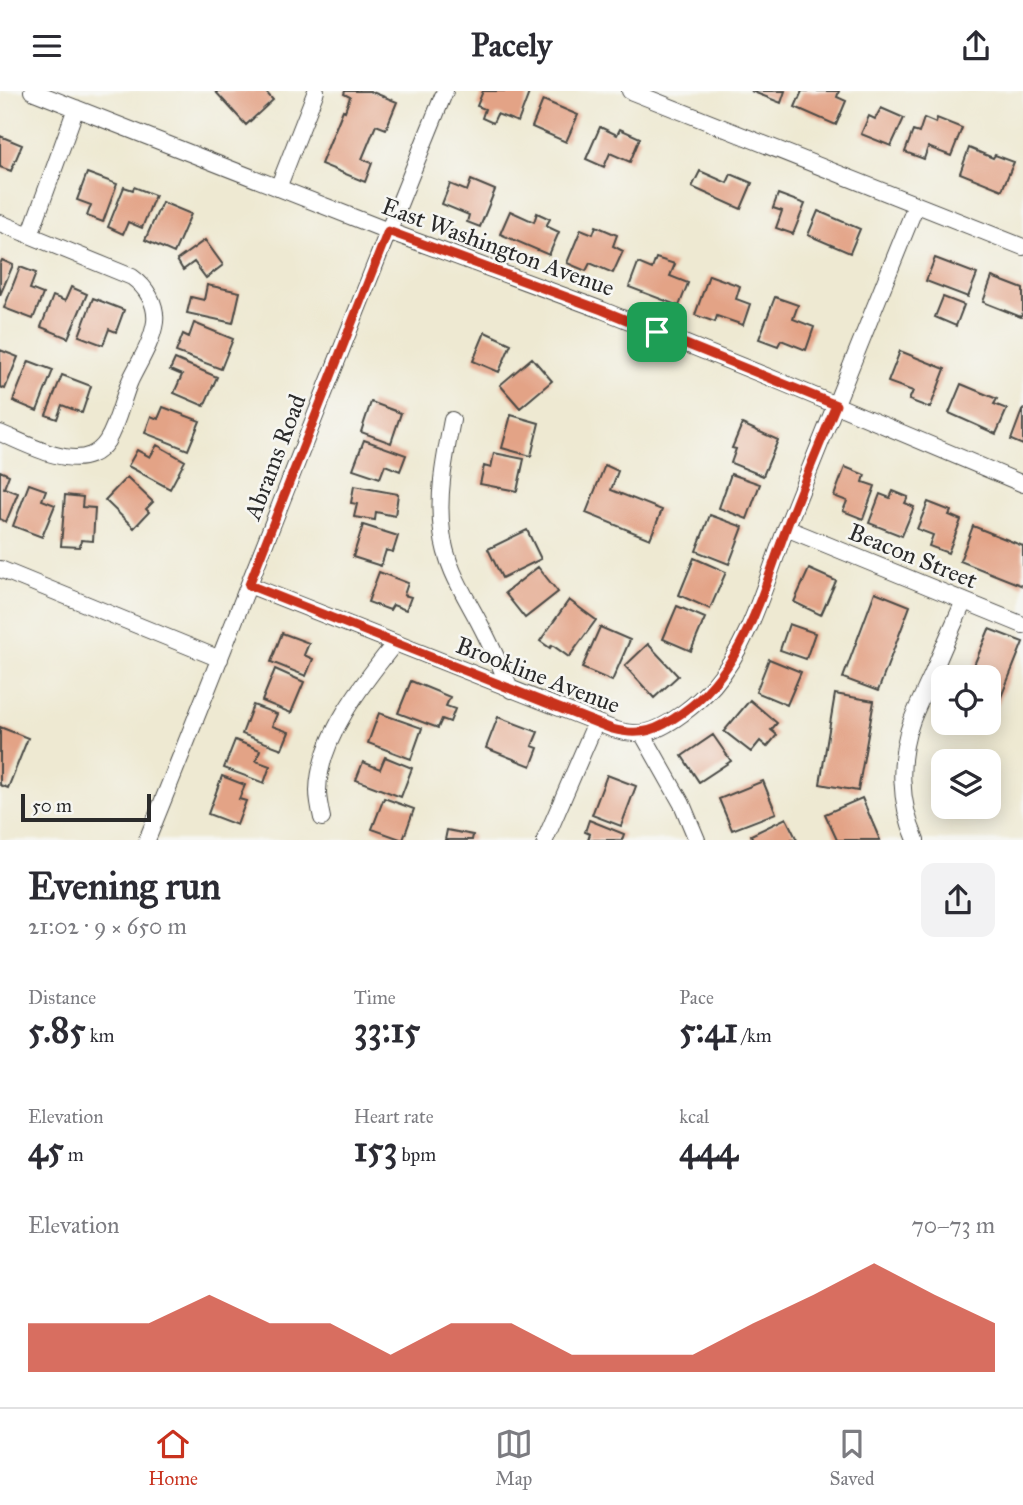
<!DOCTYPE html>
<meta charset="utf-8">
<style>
:root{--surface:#fff;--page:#f2f2f3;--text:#2b2b33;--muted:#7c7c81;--line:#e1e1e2;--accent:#c8321e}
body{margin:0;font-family:"IM FELL Great Primer",serif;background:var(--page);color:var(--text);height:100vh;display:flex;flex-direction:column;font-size:26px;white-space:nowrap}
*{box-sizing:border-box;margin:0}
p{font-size:23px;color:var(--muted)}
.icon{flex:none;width:38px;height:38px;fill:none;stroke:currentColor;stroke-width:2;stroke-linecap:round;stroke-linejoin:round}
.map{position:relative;height:749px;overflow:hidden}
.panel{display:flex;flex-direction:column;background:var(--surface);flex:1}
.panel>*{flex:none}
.tools{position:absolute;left:931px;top:574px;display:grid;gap:14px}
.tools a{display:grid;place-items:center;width:70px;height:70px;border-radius:14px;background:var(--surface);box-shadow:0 4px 18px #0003;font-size:35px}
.scale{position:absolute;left:21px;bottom:18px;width:130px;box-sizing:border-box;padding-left:7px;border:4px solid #2b2b2b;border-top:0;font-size:19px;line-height:24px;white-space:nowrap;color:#2b2b2b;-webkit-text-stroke:5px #f6f6f2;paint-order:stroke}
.pin{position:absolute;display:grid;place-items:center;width:60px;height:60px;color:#fff;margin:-30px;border-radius:14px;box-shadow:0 4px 10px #0006}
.round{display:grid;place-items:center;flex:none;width:74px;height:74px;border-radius:14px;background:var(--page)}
.headline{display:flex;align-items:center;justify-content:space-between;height:119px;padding:0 28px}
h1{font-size:38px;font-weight:700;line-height:52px}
.figures{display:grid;grid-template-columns:repeat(3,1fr);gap:10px;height:119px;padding:7px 28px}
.figures div{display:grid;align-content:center}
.figures b{font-size:35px;font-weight:700}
.figures small{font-size:19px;font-weight:400}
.figures p{font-size:19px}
.chart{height:196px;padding:14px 28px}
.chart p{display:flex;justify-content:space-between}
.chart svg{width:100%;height:126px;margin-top:7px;fill:var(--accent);opacity:.7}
header{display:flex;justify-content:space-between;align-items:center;height:91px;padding:0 28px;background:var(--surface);font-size:32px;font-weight:700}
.tab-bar{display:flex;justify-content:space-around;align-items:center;height:98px;border-top:2px solid var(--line);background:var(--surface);font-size:19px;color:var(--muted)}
.tab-bar a{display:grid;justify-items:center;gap:4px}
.tab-bar .on{color:var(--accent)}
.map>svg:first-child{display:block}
.building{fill:#e3a386}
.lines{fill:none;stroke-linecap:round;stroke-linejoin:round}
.minor-casing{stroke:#484844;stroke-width:18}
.minor{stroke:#fff;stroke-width:16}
.route-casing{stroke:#fff;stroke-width:14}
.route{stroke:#c8321e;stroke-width:9}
.labels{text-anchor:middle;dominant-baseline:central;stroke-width:5;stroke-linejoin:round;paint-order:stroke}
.street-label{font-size:24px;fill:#2b2b2b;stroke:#f6f6f2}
</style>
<header><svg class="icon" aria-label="menu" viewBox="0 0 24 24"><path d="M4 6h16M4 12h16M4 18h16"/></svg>Pacely<svg class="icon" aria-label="share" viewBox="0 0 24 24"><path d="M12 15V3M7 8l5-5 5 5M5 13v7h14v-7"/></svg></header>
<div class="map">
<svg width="1023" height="749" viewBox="0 0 1023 749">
<rect width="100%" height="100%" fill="#f6f6f2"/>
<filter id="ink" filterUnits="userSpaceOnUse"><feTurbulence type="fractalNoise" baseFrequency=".0143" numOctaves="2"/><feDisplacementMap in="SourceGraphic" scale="14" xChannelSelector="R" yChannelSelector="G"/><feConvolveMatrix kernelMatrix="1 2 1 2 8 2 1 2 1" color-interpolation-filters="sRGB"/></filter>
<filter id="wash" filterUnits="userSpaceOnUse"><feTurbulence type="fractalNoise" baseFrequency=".00686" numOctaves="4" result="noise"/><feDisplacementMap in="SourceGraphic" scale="28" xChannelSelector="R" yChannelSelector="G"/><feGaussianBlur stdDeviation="1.57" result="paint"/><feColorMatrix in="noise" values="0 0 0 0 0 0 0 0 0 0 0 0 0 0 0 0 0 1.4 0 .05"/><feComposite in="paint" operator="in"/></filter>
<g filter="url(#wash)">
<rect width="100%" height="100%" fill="#eee9d2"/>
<g id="blocks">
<path class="building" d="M215,0H265L273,9L246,34Z
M345,0H370L397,11L386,38L376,34L362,68L372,72L365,91L321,73L343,19L345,20L350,6L344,3Z
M483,0H524L529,2L518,31L497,23L493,32L482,27L485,18L477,15Z
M751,0H785L781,12Z
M802,0H839L837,6L846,10L836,34L795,16Z
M543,9L578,24L566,51L532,36Z
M881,17L904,27L891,55L861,43L869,25L875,28Z
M924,27L936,32L937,27L962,37L951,65L928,56L924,68L905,61L913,40L919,42Z
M600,36L617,44L620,38L640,47L630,71L610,62L604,76L586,68Z
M0,45L22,54L11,80L0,76Z
M969,57L993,67L995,64L1014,71L1002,99L960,82Z
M700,80L727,92L731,83L752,92L741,118L692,96Z
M87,82L117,93L103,131L87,125L91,114L77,109Z
M471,89L495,99L480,136L467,131L469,124L442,113L450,93L467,100Z
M124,96L133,99L134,96L155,104L142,137L128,131L123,143L108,136Z
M778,103L805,113L793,143L776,137L782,120L773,117Z
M162,111L191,123L174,162L145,149Z
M510,120L534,131L537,122L550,128L546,135L559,141L549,164L500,143Z
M818,120L860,138L850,162L808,144Z
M596,135L617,144L613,155L623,160L613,182L590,172L586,180L567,172L581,138L593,143Z
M205,149L223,174L206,187L194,171L183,179L177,169Z
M656,167L675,173L670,185L688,192L679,215L629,196L638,172L652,178Z
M935,167L977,183L968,206L926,190Z
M2,169L13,174L0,204V173Z
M20,176L36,182L30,198L43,203L33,228L4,217Z
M709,184L740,195L736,208L750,213L743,234L717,225L715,231L695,224Z
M992,186L1023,198V221L1021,226L983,211Z
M207,194L240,201L233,232L187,222L191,206L204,209Z
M71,196L87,203L68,247L41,236L53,205L65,210Z
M775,206L798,214L793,228L814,236L806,259L781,249L778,255L759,248Z
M943,206L964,214L956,235L935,226Z
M93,207L124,219L116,241L109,238L103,254L79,245Z
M194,232L233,248L221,278L176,261L183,243L189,246Z
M485,241L511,253L499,281L473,270Z
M0,259L18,266L5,298L0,296Z
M900,260L945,278L930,317L909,309L913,300L888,291Z
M532,267L552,290L520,317L500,294Z
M175,268L217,286L204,315L174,302L182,284L170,279Z
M29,270L53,279L37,320L13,310Z
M62,284L91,295L82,322L62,314L57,328L46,324Z
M961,293L997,308L994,313L1007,318L996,343L949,322Z
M371,311L401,322L391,352L361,341Z
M163,316L200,330L188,359L145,342L151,325L158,328Z
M1023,317V354L1011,349Z
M511,324L539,332L531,365L502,357Z
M742,333L778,349L763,385L731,372L736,358L732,357Z
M364,349L406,364L400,380L385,374L380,387L353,378Z
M157,354L185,370L170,398L128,375L137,359L150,366Z
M494,362L524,368L517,400L480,393L484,375L491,377Z
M605,374L618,380L611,399L662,419L650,448L586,422Z
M845,376L865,384L863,391L875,395L863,428L843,420L847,410L834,405Z
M0,380L9,384L4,397L18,402L6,431L0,428Z
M731,383L760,393L747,428L719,417Z
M127,386L153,411L146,418L149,421L134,437L105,409Z
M29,393L46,399L42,409L55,414L42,446L13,435Z
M354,395L398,403L395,425L376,421L375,429L354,426L357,413L351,412Z
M893,400L908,406L905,412L914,416L902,445L869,432L880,403L890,407Z
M65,404L83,406L82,416L95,417L93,450L81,449L80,456L61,455Z
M928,411L951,420L949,424L961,429L948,462L929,455L933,444L917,438Z
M710,424L743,436L729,473L696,460Z
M363,434L398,445L393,461L386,459L381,475L353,466Z
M973,435L1023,455V495L960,470Z
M527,439L541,468L502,487L488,458Z
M694,467L726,481L710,518L679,504Z
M538,476L558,501L525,527L505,502Z
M809,478L836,490L821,524L794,511Z
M379,481L408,492L404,504L411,506L406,519L393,514L390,519L368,511Z
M875,501L910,515L878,600L843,587Z
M569,509L596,529L569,566L552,554L550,557L540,550Z
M677,515L705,527L691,560L663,548Z
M789,533L815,542L806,568L780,559Z
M600,536L630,549L612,590L582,577Z
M989,538L1023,551L989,636L978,632H989V586H969Z
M282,542L309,552L304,564L313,568L306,585L271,571Z
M648,553L678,585L654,607L625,575Z
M769,568L801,581L787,614L756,601Z
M275,578L304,591L291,622L262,610Z
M411,590L450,606L446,615L455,618L450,631L442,628L438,637L398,622Z
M835,603L874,610L858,700L820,693Z
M750,609L777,632L771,639L777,644L767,656L760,650L751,661L724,640Z
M253,614L277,623L272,635L289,641L282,658L242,643Z
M379,622L422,637L411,668L368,652Z
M498,626L538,641L532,655L538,657L531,675L486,657Z
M0,636L28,647L8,697L0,694Z
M713,644L731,670L699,691L682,665Z
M235,649L260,659L256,670L270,675L264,692L224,677Z
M385,666L412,677L401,706L356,689L363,671L380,678Z
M607,684L636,695L621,735L592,724Z
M222,685L245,694L239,708L246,710L237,734L208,723Z
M763,690L776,722L732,739L719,708Z
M384,707L414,718L403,749L372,738Z
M862,707L880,749H837L825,723Z
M786,727L797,749H753L751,744Z
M589,729L624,743L622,749H588L590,743L585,741Z
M447,739L473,744L472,749H445Z"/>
</g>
</g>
<g filter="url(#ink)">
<use href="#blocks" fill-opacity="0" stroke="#484844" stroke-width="2"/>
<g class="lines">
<g class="minor-casing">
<path id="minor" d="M32,0L388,140L602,219L781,291L1023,393
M630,0L1023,156
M278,97L316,0
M0,132L132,186C146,196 157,213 155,231C152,252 139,271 130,290C122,309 118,332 107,350C103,356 98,361 91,364C65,375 25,352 0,342
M30,144L76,17
M452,329C445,366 437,403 442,441C446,477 465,504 481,535C492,556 501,577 511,599
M786,437L1023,534
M0,478L220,568
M249,494L613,638C623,641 633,643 644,642C667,638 698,612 714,594C751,551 766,488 787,435C829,328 873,221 916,114
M642,642L682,713L697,749
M322,727C320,718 318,709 318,700C319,647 363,592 395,552
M147,749C248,500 343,249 445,0
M545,749L596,631
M916,749C899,711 898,667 912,629C918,614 925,599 932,584C942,559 953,535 964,510"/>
</g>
<use href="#minor" class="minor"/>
</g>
</g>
<g class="lines" filter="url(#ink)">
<g class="route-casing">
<path id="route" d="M388,140L602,219L836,314C819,355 801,397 786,438C761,504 743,580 682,622C658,639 642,646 612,638L249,494Z"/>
</g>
<use href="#route" class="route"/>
</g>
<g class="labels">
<g class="street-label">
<text transform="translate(498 156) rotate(20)">East Washington Avenue</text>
<text transform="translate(275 366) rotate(-69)">Abrams Road</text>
<text transform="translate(913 465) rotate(22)">Beacon Street</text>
<text transform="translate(538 584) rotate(21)">Brookline Avenue</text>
</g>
</g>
</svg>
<div class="tools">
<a><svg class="icon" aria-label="locate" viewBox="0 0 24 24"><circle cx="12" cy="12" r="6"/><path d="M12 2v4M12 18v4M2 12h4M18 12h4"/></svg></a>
<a><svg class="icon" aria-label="layers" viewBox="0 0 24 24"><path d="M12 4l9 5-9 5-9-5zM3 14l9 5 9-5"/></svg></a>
</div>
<div class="scale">50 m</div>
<div class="pin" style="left:657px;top:241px;background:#1e9e55"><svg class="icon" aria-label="arrive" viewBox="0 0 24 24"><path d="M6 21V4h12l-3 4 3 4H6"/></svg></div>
</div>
<section class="panel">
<div class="headline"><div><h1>Evening run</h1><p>21:02 · 9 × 650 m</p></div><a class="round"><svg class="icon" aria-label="share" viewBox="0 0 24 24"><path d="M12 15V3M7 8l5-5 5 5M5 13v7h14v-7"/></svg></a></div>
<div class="figures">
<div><p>Distance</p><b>5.85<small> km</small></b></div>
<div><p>Time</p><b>33:15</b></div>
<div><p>Pace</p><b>5:41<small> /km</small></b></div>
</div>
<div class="figures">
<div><p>Elevation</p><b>45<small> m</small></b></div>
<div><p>Heart rate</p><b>153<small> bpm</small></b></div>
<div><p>kcal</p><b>444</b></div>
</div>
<div class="chart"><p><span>Elevation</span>70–73 m</p>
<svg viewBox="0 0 160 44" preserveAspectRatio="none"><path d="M0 44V27L10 27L20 27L30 17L40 27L50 27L60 38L70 27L80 27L90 38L100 38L110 38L120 27L130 17L140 6L150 17L160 27V44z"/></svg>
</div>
</section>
<nav class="tab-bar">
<a class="on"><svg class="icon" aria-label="home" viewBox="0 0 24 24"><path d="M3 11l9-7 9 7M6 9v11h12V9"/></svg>Home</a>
<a><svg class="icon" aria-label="map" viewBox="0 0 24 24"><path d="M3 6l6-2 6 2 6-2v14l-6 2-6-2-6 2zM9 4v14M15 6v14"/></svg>Map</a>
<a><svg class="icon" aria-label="saved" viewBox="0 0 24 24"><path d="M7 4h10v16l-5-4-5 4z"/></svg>Saved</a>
</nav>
